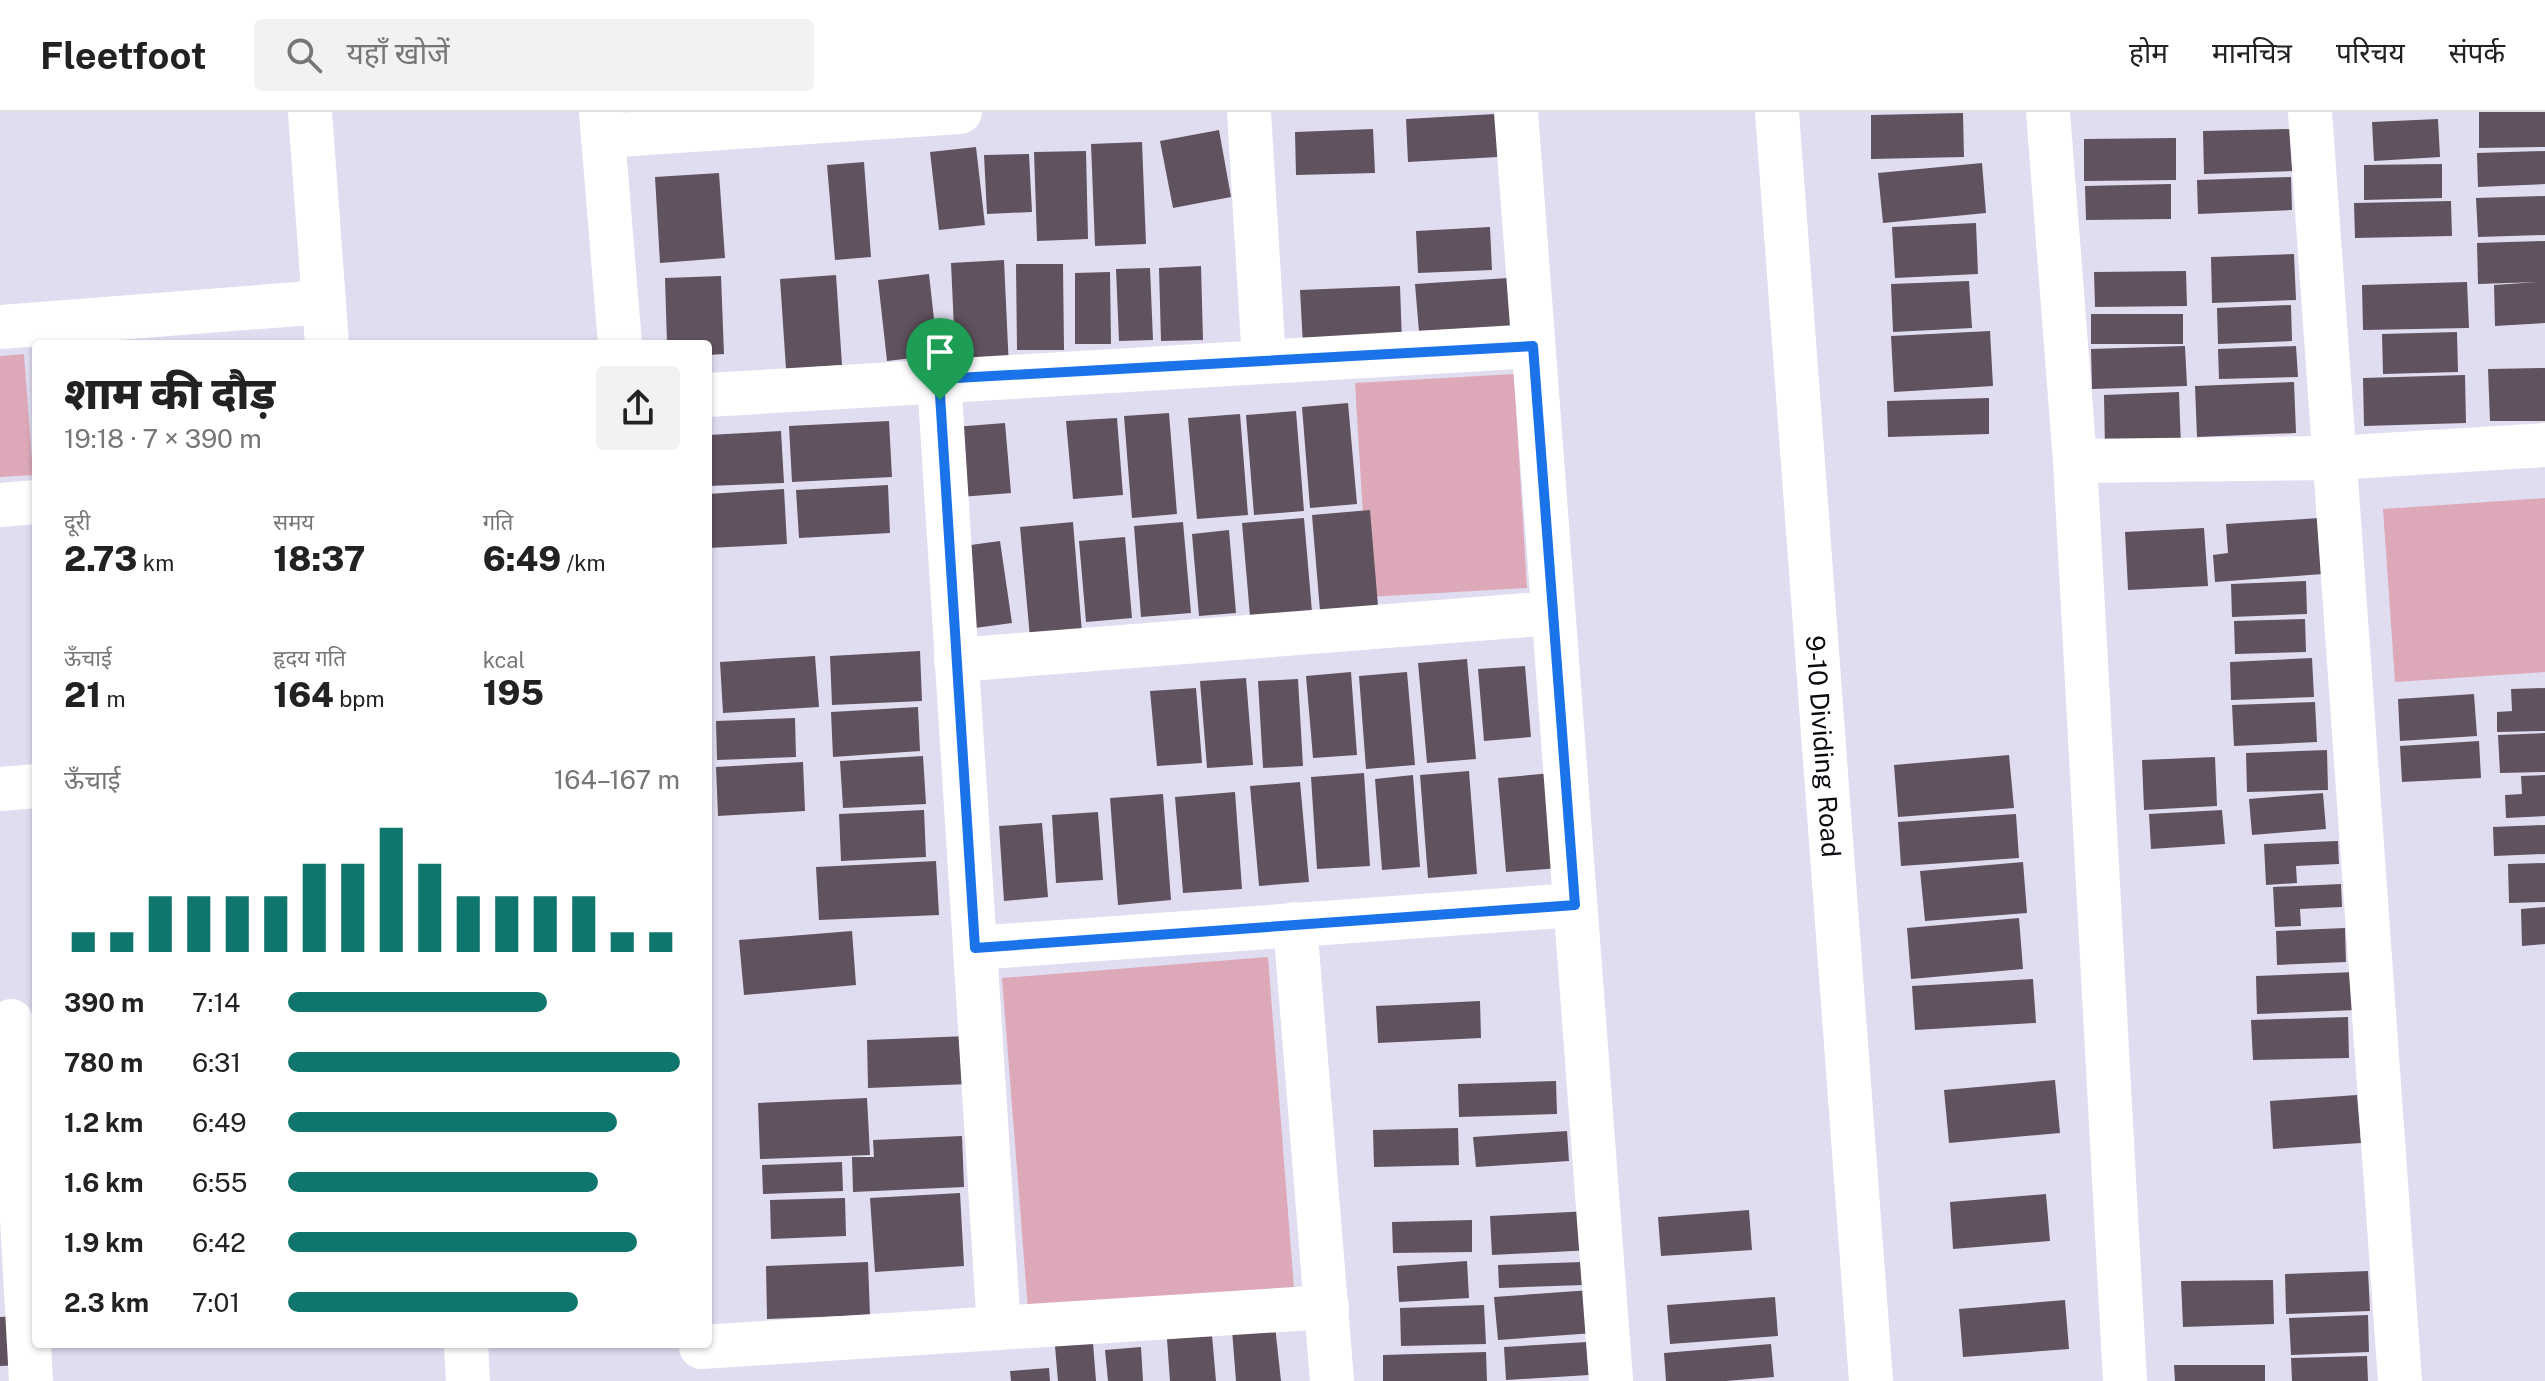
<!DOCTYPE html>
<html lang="hi">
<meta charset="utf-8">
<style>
:root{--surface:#fff;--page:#f2f2f2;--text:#222;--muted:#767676;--line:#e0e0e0;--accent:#0f766e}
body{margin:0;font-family:"Public Sans","Noto Sans Devanagari",sans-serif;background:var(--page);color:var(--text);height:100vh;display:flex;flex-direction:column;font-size:30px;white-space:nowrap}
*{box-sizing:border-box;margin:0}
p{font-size:26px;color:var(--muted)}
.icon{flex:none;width:44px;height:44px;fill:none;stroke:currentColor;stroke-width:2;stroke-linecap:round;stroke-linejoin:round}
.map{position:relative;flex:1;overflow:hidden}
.drawer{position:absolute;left:32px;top:228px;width:680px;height:1008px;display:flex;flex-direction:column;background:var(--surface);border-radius:8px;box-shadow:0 2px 6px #0004}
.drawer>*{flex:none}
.pin{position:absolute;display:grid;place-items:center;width:68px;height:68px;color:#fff;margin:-82px -34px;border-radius:50% 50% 50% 0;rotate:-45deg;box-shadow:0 0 8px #0007}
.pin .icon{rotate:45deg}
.round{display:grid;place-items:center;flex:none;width:84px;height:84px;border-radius:8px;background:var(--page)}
.summary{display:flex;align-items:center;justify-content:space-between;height:136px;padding:0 32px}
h1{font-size:44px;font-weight:800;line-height:60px}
.metrics{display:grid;grid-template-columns:repeat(3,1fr);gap:12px;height:136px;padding:8px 32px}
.metrics div{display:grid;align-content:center}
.metrics b{font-size:34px;font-weight:800}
.metrics small{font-size:22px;font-weight:400}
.metrics p{font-size:22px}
.chart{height:224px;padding:16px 32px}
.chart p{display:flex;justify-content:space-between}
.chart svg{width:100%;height:144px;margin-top:8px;stroke:var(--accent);stroke-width:6}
ul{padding:0 32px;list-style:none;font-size:26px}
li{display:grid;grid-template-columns:128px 96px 1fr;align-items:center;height:60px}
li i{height:20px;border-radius:10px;background:var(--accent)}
header{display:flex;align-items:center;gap:48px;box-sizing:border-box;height:112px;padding:0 40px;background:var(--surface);border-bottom:2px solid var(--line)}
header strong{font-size:38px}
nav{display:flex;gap:44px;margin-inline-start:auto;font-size:28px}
.search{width:560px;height:72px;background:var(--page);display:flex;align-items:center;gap:20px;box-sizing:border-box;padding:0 28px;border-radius:8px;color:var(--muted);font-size:30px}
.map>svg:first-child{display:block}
.green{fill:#dda9b8}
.building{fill:#60525f}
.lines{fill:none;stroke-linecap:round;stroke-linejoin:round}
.minor{stroke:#fff;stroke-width:44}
.route-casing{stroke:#fff;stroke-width:16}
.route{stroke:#1a73e8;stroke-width:10}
.labels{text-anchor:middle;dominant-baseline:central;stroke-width:8;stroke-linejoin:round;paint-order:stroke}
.street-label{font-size:26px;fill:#0c0a11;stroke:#e1ddf1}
</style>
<header>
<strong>Fleetfoot</strong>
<div class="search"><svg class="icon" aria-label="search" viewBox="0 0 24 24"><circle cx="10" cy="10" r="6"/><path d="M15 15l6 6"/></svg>यहाँ खोजें</div>
<nav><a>होम</a><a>मानचित्र</a><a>परिचय</a><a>संपर्क</a></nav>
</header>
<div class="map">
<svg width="2545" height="1269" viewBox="0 0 2545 1269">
<rect width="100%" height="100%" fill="#e1ddf1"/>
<path class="green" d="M24,242L33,363L0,365V244Z
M1514,262L1527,476L1368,485L1355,271Z
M2545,386V560L2395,570L2383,397Z
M1268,845L1294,1177L1028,1198L1002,866Z"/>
<path class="building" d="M2479,0H2545V35L2479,36Z
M1963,1L1964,45L1871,47V3Z
M1495,2L1498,45L1408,50L1406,7Z
M2438,7L2440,45L2374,49L2372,10Z
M1373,17L1375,61L1296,63L1295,20Z
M2292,17L2293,59L2204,62L2203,19Z
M1219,18L1231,85L1173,96L1160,29Z
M2176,26V68L2084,69V27Z
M1142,30L1146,132L1095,134L1091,32Z
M976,35L985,113L939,118L930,40Z
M1086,39L1088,127L1037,129L1034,40Z
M2545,39V72L2478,75L2477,41Z
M1029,42L1032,100L987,102L984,43Z
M864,50L871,145L835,148L827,53Z
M1982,51L1986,101L1883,111L1878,61Z
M2442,52V86L2364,88V53Z
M719,61L725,146L660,151L655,65Z
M2291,65L2292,98L2198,102L2197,68Z
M2171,72V107L2086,108L2085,74Z
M2545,84V123L2478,125L2476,86Z
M2451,89L2452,124L2355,126L2354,91Z
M1976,111L1978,162L1895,166L1892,115Z
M1490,115L1492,158L1418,161L1416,119Z
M2545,129V211L2495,214L2494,173L2538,170L2478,172L2477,131Z
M2294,142L2296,188L2212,191L2211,145Z
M1004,148L1009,257L956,260L951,151Z
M1016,152H1063L1064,238H1017Z
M1201,154L1203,228L1161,229L1159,156Z
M1150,156L1153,228L1119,229L1116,157Z
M2186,159L2187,194L2095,195L2094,160Z
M1110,160L1111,232H1075V161Z
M929,162L938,243L887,249L878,168Z
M836,163L842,253L786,257L780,167Z
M721,164L724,242L708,243V232H667L665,166Z
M1508,166L1512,226L1420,232L1415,172Z
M1969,169L1972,216L1893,220L1891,172Z
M2467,170L2469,216L2363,218L2362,173Z
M1400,174L1402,230L1303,234L1300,178Z
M2291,193L2292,229L2218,232L2217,196Z
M2091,202H2183V232H2091Z
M1990,219L1993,274L1894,280L1891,224Z
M2457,220L2458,260L2383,262L2382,222Z
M2185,234L2187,274L2092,277L2091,237Z
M2296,234L2298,265L2219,267L2218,237Z
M2545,256V309H2490L2488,257Z
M2465,263L2466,311L2364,314L2363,266Z
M2294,270L2296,321L2197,325L2195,274Z
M2179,280L2181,335L2105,337L2104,283Z
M1989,286V322L1888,325L1887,289Z
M1348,291L1357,392L1310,396L1302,295Z
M1296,299L1304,399L1254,403L1246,303Z
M1169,301L1177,402L1132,406L1124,304Z
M1240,302L1248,403L1197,407L1188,306Z
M1117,306L1123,383L1073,387L1066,309Z
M889,309L892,365L792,370L789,314Z
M1005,311L1011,381L960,385L954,315Z
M781,319L784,371L708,374V323Z
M888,373L890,421L799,426L796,378Z
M784,377L787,432L708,436V382Z
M1370,398L1378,494L1320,499L1312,403Z
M1304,406L1312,500L1250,504L1242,411Z
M2319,406L2323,462L2215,470L2213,443L2228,441L2226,412Z
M1073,410L1082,521L1030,526L1020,415Z
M1183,410L1191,501L1141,505L1134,414Z
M2204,416L2208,474L2128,478L2125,420Z
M1229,418L1236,501L1199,504L1192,422Z
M1125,425L1132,506L1086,510L1079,429Z
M1000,429L1012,511L967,517L956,435Z
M2306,469L2307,502L2232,505L2231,472Z
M2305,507L2306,540L2235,542L2234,509Z
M920,539L922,589L832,593L830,544Z
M815,544L819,595L723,601L720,550Z
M2312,546L2314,585L2231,588L2230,550Z
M1467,547L1476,647L1427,651L1418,551Z
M1525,554L1531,625L1484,629L1478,557Z
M1351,560L1357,643L1313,646L1306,564Z
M1407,560L1415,653L1366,657L1359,564Z
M1246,566L1253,653L1207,656L1200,569Z
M1298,567L1303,654L1263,656L1258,569Z
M1196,576L1202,651L1157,654L1150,579Z
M2545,576V619L2497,620V600L2512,599L2511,577Z
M2474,582L2477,624L2400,629L2398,587Z
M2315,590L2317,630L2234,634L2232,593Z
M918,595L920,639L833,645L831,600Z
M795,606L796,645L717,648L716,609Z
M2545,621V660L2500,661L2498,623Z
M2479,629L2481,666L2402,670L2400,634Z
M2327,638L2328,678L2247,680L2246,641Z
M2009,643L2014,696L1898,705L1894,653Z
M923,644L926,692L843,696L840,649Z
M2215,645L2217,694L2144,698L2142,648Z
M803,650L805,699L718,704L716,655Z
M1469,659L1477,762L1428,766L1420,663Z
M1364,661L1370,754L1317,757L1311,665Z
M1552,661L1560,756L1506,760L1498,666Z
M1413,663L1420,755L1382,758L1375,667Z
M2545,663V704L2506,706L2505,683L2522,682L2521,664Z
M1300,670L1309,770L1259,774L1250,674Z
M1235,680L1242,777L1183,781L1175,685Z
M2323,681L2326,717L2252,723L2249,687Z
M1163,682L1171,788L1118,793L1110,686Z
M924,698L926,745L841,749L839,702Z
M2222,698L2225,732L2151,737L2149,702Z
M1098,700L1103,768L1056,771L1052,703Z
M2016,702L2019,746L1901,754L1898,710Z
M1042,711L1048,785L1004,789L999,714Z
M2545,713V742L2494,744L2493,715Z
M2338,729L2339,752L2296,754L2297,771L2266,773L2264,732Z
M936,749L939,803L819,808L816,755Z
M2023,750L2027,801L1925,809L1920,759Z
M2545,751V790L2509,791L2508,752Z
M2341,772L2342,795L2300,797L2301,814L2275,815L2273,775Z
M2545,795V832L2522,834L2521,797Z
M2019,806L2023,857L1911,867L1907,816Z
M2345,816L2346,850L2277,853L2276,819Z
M852,819L856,873L744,883L739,828Z
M2355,860L2357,898L2257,902L2256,864Z
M2033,867L2036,911L1915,918L1912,874Z
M1480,889L1481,926L1378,931L1376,894Z
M2348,905L2349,946L2253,948L2251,908Z
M968,924L969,972L868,976L867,928Z
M2055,968L2060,1021L1949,1031L1944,978Z
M1556,969L1557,1002L1459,1005L1458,972Z
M2357,983L2361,1031L2273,1037L2270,989Z
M867,986L870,1043L760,1047L758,991Z
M1458,1016L1459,1053L1374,1055L1373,1018Z
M1567,1019L1569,1049L1476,1055L1473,1025Z
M962,1024L964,1075L853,1080L852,1045H874L873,1028Z
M842,1050L843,1079L763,1082L762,1053Z
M960,1081L964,1154L875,1160L870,1086Z
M2046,1082L2050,1129L1953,1137L1950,1090Z
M845,1086L846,1124L771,1127L770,1088Z
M1749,1098L1752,1138L1661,1144L1658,1105Z
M1591,1099L1593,1138L1492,1143L1490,1104Z
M1472,1108V1140L1393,1141L1392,1110Z
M1467,1149L1469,1186L1399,1190L1397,1154Z
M868,1150L870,1203L767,1207L766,1154Z
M1583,1150L1584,1173L1499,1176L1498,1153Z
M2368,1159L2370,1199L2286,1202L2285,1162Z
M2273,1168L2274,1212L2183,1215L2181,1169Z
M1591,1178L1594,1221L1498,1228L1494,1185Z
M1775,1185L1778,1224L1670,1232L1667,1193Z
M2065,1188L2069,1237L1963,1245L1959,1197Z
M1484,1193L1486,1232L1401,1234L1400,1196Z
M2368,1203L2369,1240L2291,1243L2289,1206Z
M19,1204L22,1253L0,1254V1205Z
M1275,1214L1281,1269H1236L1232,1218Z
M1212,1223L1216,1269H1170L1167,1227Z
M1587,1230L1589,1263L1506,1268L1504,1235Z
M1093,1231L1096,1269H1058L1055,1234Z
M1771,1232L1774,1265L1726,1269H1666L1664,1241Z
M1141,1235L1143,1269H1108L1105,1238Z
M1486,1240L1487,1269H1383V1243Z
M2367,1244L2368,1269H2292L2291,1246Z
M2174,1253H2265V1269H2175Z
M1049,1256L1050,1269H1011L1010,1259Z"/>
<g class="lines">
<g class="minor">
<path d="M310,0L327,232"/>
<path d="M601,0L620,232"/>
<path d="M1249,0L1264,249"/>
<path d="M1516,0L1611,1269"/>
<path id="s1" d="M1777,0L1871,1269"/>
<path d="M2048,0L2075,349L2125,1269"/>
<path d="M2310,0L2400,1269"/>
<path d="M603,24L960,0"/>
<path d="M0,215L324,190"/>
<path d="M939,267L999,1216"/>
<path d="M708,283L1533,234"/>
<path d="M2075,349L2334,346L2545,333"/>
<path d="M0,393L36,390"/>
<path d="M956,548L1553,501"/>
<path d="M0,677L36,674"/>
<path d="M1295,812L1332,1269"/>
<path d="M975,836L1575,793"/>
<path d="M11,909L31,1269"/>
<path d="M466,1232L468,1269"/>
<path d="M701,1235L1327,1195"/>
</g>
</g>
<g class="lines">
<g class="route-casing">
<path id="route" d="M1533,234L1575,793L975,836L939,267Z"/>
</g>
<use href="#route" class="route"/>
</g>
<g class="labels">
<g class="street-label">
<text stroke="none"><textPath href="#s1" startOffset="636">9-10 Dividing Road</textPath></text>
</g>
</g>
</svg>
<div class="pin" style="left:940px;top:288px;background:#1e9e55"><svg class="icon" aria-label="arrive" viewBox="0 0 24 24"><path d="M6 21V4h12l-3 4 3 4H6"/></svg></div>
<section class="drawer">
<div class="summary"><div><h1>शाम की दौड़</h1><p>19:18 · 7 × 390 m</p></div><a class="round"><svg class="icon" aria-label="share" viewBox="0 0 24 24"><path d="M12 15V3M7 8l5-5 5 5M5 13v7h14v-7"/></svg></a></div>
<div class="metrics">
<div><p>दूरी</p><b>2.73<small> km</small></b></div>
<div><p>समय</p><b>18:37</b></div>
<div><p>गति</p><b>6:49<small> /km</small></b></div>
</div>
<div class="metrics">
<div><p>ऊँचाई</p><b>21<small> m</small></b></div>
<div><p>हृदय गति</p><b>164<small> bpm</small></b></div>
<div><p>kcal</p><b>195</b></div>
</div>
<div class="chart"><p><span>ऊँचाई</span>164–167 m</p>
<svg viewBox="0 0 160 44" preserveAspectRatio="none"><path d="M5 44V38M15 44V38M25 44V27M35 44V27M45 44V27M55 44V27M65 44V17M75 44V17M85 44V6M95 44V17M105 44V27M115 44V27M125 44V27M135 44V27M145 44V38M155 44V38"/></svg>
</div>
<ul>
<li><b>390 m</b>7:14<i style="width:66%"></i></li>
<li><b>780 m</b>6:31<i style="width:100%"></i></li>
<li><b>1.2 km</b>6:49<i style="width:84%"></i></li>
<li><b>1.6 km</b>6:55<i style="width:79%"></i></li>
<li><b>1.9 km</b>6:42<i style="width:89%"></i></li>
<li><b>2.3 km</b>7:01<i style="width:74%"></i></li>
</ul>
</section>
</div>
